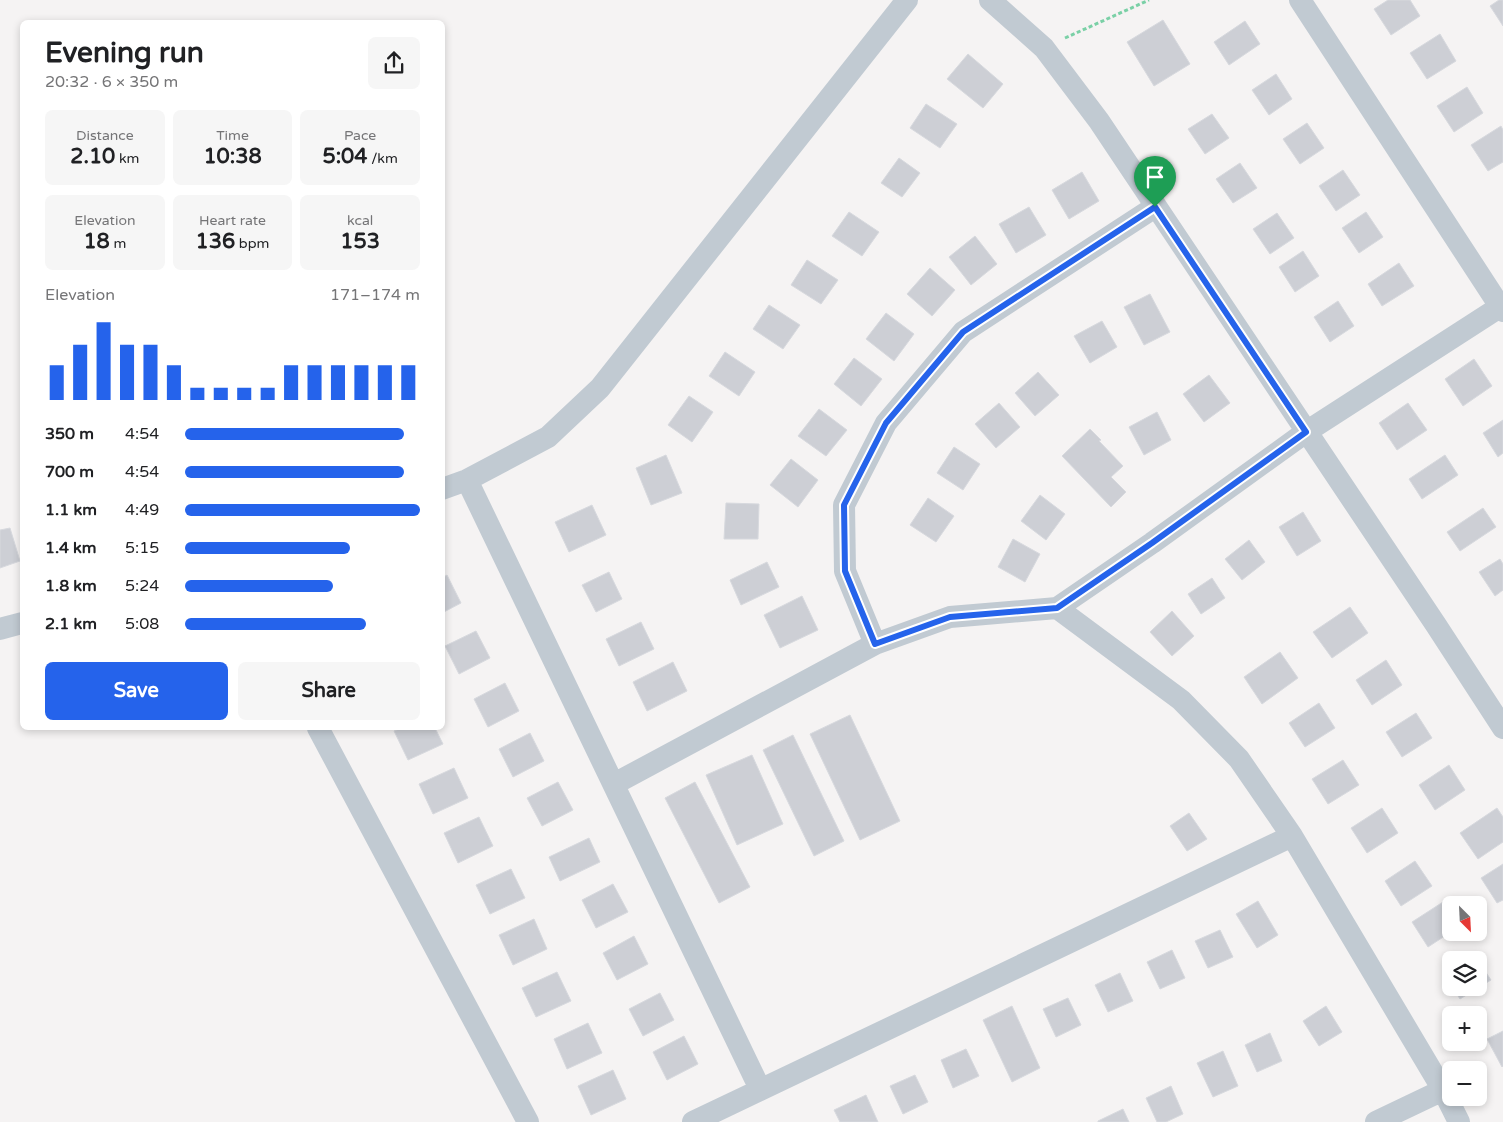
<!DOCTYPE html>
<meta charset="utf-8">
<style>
:root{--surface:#fff;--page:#f6f6f6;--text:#202124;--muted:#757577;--accent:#2563eb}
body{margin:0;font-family:"Varela Round",sans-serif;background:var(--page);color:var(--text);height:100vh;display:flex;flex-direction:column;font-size:19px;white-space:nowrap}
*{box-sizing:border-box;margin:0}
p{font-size:16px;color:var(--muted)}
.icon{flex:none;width:28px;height:28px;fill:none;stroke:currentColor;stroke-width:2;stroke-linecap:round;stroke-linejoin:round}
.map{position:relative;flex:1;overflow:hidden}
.sheet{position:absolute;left:20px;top:20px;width:425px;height:710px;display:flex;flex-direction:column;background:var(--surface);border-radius:8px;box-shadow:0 2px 8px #0003}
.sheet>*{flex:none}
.needle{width:32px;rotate:156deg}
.fabs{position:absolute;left:1442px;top:896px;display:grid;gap:10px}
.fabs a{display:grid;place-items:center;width:45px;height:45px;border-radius:8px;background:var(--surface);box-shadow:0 2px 8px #0003;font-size:25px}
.pin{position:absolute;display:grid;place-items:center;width:42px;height:42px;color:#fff;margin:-51px -21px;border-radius:50% 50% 50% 0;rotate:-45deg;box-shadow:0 0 5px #0007}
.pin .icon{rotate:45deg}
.round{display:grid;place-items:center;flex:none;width:52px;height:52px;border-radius:8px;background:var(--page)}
.head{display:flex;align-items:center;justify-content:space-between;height:85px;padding:0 25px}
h1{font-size:28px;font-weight:700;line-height:38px}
.stats{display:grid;grid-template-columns:repeat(3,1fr);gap:8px;height:85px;padding:5px 25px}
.stats div{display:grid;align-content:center;border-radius:8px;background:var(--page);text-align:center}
.stats b{font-size:21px;font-weight:700}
.stats small{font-size:14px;font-weight:400}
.stats p{font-size:14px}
.chart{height:140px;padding:10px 25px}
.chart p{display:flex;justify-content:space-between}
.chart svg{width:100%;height:90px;margin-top:5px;stroke:var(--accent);stroke-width:6}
.action{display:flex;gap:10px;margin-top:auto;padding:10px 25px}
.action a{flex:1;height:58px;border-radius:8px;background:var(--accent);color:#fff;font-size:20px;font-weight:700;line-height:58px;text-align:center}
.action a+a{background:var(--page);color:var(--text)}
ul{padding:0 25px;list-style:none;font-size:16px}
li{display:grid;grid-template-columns:80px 60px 1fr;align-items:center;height:38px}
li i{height:12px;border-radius:6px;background:var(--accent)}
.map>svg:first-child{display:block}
.building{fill:#cdcfd5;stroke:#d7d9de}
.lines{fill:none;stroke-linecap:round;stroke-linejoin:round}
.path{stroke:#7ad0a6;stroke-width:3;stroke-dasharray:4 2.5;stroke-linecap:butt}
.street{stroke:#c1cad2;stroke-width:22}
.route-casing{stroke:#fff;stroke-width:10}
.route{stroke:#2563eb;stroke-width:6}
</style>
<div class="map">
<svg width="1503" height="1122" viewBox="0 0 1503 1122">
<rect width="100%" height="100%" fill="#f5f3f3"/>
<path class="building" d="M1388,0H1410L1420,16L1391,35L1374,9Z
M1499,0H1503V26L1490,6Z
M1163,20L1190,64L1154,86L1127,42Z
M1245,21L1260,44L1229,65L1214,42Z
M1440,34L1456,61L1427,79L1410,53Z
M968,54L1003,84L983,108L947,79Z
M1276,74L1292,99L1269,115L1252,90Z
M1467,87L1483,113L1454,132L1437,106Z
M926,104L957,124L940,148L910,128Z
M1212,114L1229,138L1205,154L1188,129Z
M1307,123L1324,148L1300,164L1283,139Z
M1501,126L1503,130V162L1488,171L1471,145Z
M899,158L920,173L902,197L881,183Z
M1240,163L1257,188L1233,203L1216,179Z
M1343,170L1360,195L1336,211L1319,186Z
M1082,172L1099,201L1069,219L1052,190Z
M1029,207L1046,235L1016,253L999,224Z
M849,212L879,232L862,256L832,236Z
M1366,212L1383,237L1359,253L1342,228Z
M1277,213L1294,238L1270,254L1253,229Z
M975,236L997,264L971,285L949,257Z
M1303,251L1319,276L1295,292L1279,267Z
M807,260L838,280L821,304L791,285Z
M1399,263L1414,286L1382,306L1368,284Z
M930,268L955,290L932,316L907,294Z
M1150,294L1170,332L1144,345L1124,307Z
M1338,301L1354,326L1330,342L1314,317Z
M769,305L800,325L783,349L753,329Z
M886,313L914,334L894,361L866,339Z
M1102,321L1117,347L1090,363L1074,336Z
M725,352L755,372L739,396L709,376Z
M854,358L882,379L861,406L834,384Z
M1474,359L1492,386L1463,406L1445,379Z
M1038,372L1059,395L1035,416L1015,393Z
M1209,375L1230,403L1204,422L1183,394Z
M689,396L713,412L692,442L668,425Z
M999,403L1020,427L996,448L975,424Z
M1408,403L1427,430L1397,450L1379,423Z
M819,409L847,430L826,456L798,436Z
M1157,412L1171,440L1144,455L1129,427Z
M1503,420V453L1498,457L1483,433Z
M1090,429L1101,440L1099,441L1123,466L1111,477L1126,492L1111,507L1062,456Z
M954,447L980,464L963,490L937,473Z
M666,455L682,493L651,505L636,468Z
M1445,455L1458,475L1422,499L1409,479Z
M791,459L818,480L798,507L770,485Z
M1040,495L1065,514L1046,540L1021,521Z
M928,498L954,516L936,542L910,525Z
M726,503L759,504L758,539H724Z
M592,505L606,535L569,552L555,522Z
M1483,508L1496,527L1460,551L1447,532Z
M1303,512L1321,541L1297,556L1279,527Z
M10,528L20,561L0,568V530Z
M1013,539L1040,554L1025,582L998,567Z
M1249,540L1265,562L1242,580L1225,559Z
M1500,559L1503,564V590L1495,596L1479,572Z
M767,562L779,587L741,605L730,580Z
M609,572L622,599L596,612L582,585Z
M447,575L461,603L442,613V578Z
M1212,578L1225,598L1201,614L1188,594Z
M802,596L818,630L780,648L764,615Z
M1350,607L1368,633L1332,658L1313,632Z
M1172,611L1194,636L1172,656L1150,632Z
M641,622L654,649L619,666L606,639Z
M476,631L490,658L459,674L445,646Z
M1280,652L1298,678L1262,704L1244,677Z
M1386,660L1402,685L1372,705L1356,680Z
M673,662L687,691L647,711L633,682Z
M505,683L519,711L488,727L474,699Z
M1319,703L1335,728L1305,747L1289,723Z
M1416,713L1432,738L1402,757L1386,732Z
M850,715L900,821L860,840L810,734Z
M402,728H435L443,744L408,760L394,731Z
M530,733L544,761L513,777L499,749Z
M793,735L844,841L814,856L763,750Z
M752,755L783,824L737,845L706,775Z
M1343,760L1359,785L1328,804L1312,779Z
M1449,765L1465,790L1435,810L1419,785Z
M454,768L468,798L433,814L419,784Z
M558,782L573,810L542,826L527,798Z
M695,782L750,887L719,903L665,798Z
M1382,808L1398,833L1367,853L1351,828Z
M1497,808L1503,817V842L1478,859L1460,833Z
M1189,813L1207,839L1187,851L1170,826Z
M479,817L493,846L458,863L444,833Z
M589,838L600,862L560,881L549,857Z
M1415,861L1432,886L1401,906L1385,881Z
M1503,864V900L1497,903L1481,878Z
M511,869L525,898L490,914L476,885Z
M613,884L628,912L596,928L582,900Z
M1258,901L1278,935L1257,948L1236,914Z
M1443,902L1451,915V932L1428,947L1412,922Z
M534,919L547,949L513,965L499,935Z
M1220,930L1233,957L1208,968L1195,941Z
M634,936L648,964L617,980L603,953Z
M1172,950L1185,978L1160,989L1147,962Z
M1479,962L1491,980L1460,999L1453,988H1479Z
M557,972L571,1001L536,1017L522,988Z
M1120,973L1133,1001L1108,1012L1095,985Z
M660,993L674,1020L643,1036L629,1009Z
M1068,998L1081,1025L1056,1037L1043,1009Z
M1012,1006L1040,1068L1012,1082L983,1020Z
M1326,1006L1342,1032L1319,1046L1303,1021Z
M588,1023L602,1053L567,1069L554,1039Z
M1503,1031V1066L1502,1067L1487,1039Z
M1270,1033L1282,1061L1257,1072L1245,1045Z
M684,1036L698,1064L667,1080L653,1052Z
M966,1049L979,1076L953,1088L941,1060Z
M1223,1051L1238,1086L1213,1097L1197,1063Z
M613,1070L626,1099L591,1115L578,1086Z
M915,1075L928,1102L903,1114L890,1086Z
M1171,1086L1183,1114L1166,1122H1157L1146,1098Z
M866,1095L878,1122H840L834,1110Z
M1123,1109L1129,1122H1098V1121Z"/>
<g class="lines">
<path class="path" d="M1065,38L1149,0"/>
<path class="street" d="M990,0L1044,48L1099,121L1436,625L1503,728
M1300,0L1503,311
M467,480L760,1089
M442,489L467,480L548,437L600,388L907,0
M1057,608L1181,700L1239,759L1292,836L1443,1090L1459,1122
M0,629L22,623
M875,644L845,571L844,505L886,423L963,332L1155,207
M318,728L528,1122
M614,784L875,644L950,617L1057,608L1152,543L1306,432L1503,305
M693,1122L1292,836
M1376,1122L1443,1090"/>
</g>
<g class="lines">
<g class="route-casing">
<path id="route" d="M1155,207L1306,432L1152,543L1057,608L950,617L875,644L845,571L844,505L886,423L963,332Z"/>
</g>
<use href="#route" class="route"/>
</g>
</svg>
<div class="fabs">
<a><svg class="needle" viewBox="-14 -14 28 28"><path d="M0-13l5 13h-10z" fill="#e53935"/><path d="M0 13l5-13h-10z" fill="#757577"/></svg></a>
<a><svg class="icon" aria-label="layers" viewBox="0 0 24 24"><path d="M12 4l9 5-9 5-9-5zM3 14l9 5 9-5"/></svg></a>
<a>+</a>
<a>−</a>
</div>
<div class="pin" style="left:1155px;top:207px;background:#1e9e55"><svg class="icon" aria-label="arrive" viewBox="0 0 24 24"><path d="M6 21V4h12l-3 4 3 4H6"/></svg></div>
<section class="sheet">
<div class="head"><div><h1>Evening run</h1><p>20:32 · 6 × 350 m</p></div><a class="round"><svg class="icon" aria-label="share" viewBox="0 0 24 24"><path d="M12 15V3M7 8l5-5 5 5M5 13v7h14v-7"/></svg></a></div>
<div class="stats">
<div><p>Distance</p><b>2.10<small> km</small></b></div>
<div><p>Time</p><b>10:38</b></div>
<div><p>Pace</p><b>5:04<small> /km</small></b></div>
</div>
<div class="stats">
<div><p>Elevation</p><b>18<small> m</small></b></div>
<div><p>Heart rate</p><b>136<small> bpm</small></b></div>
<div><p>kcal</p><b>153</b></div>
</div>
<div class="chart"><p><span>Elevation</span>171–174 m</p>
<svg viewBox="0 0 160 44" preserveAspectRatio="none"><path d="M5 44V27M15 44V17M25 44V6M35 44V17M45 44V17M55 44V27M65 44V38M75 44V38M85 44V38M95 44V38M105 44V27M115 44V27M125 44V27M135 44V27M145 44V27M155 44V27"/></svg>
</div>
<ul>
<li><b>350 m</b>4:54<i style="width:93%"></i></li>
<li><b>700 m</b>4:54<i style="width:93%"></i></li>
<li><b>1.1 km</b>4:49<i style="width:100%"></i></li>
<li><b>1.4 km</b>5:15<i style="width:70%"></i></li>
<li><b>1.8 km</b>5:24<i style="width:63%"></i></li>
<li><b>2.1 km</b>5:08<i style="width:77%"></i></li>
</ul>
<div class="action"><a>Save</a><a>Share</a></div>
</section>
</div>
